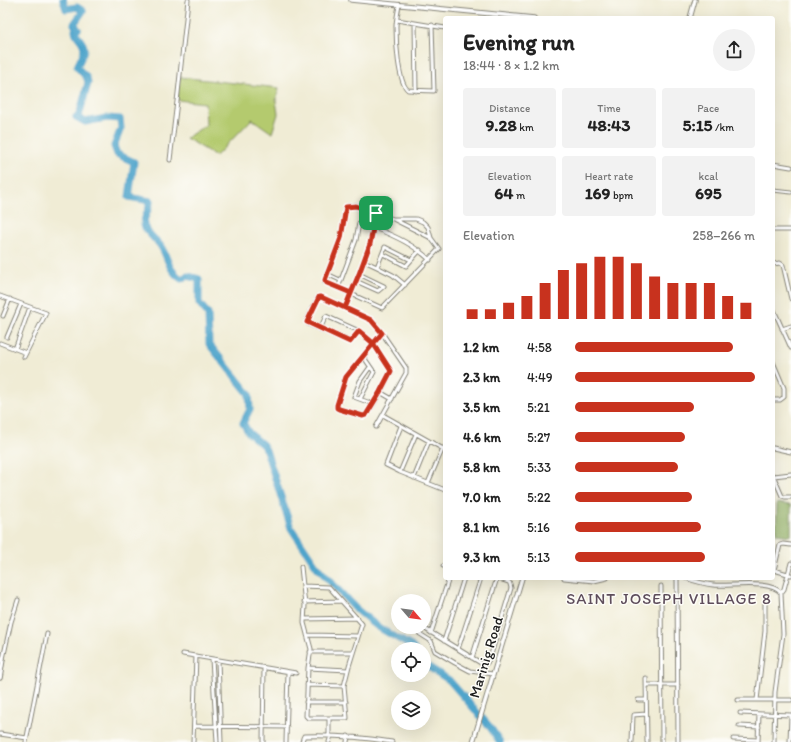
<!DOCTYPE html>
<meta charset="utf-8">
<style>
:root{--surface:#fff;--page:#f2f2f2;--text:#222;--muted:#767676;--accent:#c8321e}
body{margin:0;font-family:Itim,sans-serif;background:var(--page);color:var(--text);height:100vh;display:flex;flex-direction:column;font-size:15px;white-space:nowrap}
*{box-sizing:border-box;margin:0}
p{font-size:13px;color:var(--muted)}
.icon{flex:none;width:22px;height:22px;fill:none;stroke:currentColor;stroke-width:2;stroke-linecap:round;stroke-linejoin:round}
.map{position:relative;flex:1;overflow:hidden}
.panel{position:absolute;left:443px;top:16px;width:332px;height:564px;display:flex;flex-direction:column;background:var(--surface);border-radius:4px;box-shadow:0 4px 16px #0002}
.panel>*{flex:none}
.needle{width:26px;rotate:118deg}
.buttons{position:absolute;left:391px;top:594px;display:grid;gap:8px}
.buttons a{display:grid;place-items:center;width:40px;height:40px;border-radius:50%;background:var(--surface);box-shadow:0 4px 16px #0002;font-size:20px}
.pin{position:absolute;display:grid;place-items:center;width:34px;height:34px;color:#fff;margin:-17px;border-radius:8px;box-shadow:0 2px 6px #0006}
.round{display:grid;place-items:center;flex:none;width:42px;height:42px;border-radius:21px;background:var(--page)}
.head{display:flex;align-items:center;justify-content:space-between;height:68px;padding:0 20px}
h1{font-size:22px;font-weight:700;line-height:30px}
.figures{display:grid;grid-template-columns:repeat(3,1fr);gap:6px;height:68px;padding:4px 20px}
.figures div{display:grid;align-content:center;border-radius:4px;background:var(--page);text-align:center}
.figures b{font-size:17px;font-weight:700}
.figures small{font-size:11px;font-weight:400}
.figures p{font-size:11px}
.chart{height:112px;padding:8px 20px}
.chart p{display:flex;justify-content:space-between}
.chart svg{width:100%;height:72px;margin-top:4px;stroke:var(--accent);stroke-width:6}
ul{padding:0 20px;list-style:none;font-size:13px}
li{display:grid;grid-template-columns:64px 48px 1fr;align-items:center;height:30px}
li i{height:10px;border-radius:5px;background:var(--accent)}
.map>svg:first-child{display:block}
.green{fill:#b4ca6e;stroke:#687345}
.forest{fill:#8fae61;stroke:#56653e}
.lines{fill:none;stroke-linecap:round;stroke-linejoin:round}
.river{stroke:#50a4cb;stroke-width:7}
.minor-casing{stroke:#868478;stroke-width:5}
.tertiary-casing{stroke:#868478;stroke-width:5.5}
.minor{stroke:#fff;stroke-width:3}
.tertiary{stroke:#fff;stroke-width:3.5}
.route-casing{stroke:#fff;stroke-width:8}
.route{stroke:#c8321e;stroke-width:5}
.labels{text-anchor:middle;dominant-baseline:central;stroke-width:3;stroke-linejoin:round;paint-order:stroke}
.street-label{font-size:15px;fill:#1c1c1c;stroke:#fdfcf7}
.neighbourhood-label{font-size:16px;letter-spacing:1px;fill:#5f4e5c;stroke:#fdfcf7}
</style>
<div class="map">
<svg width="791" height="742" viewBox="0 0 791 742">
<rect width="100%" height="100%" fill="#fdfcf7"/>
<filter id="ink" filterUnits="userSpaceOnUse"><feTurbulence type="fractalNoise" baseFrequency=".025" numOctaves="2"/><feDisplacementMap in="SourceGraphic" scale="8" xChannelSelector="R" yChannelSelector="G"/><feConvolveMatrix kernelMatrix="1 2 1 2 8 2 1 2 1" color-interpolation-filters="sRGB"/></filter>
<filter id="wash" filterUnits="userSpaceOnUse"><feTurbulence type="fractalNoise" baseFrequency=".012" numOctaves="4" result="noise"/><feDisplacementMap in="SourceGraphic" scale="16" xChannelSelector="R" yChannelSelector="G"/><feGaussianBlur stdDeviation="0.9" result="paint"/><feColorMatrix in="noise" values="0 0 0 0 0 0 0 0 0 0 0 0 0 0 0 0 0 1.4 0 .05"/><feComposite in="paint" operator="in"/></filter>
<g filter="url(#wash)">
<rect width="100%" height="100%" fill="#f0ecd5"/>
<path class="green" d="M180,77L279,88L276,100L278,114L272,133L252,119L216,156L186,138L206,125L205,103L177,100Z"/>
<path class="forest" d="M777,503L791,505V536L776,534Z"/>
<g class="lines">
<path class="river" d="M63,0L66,9L77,7L83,11L74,24L78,29L75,30C75,34 77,35 79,38C89,50 82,54 77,67L87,78L88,83L79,116L76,117L85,122L107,118L120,119L121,128L114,146L117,154L134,162L129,197L150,201C150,210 143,217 144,225C146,233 156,239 160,245C169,258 167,269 181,279L188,276L199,279V303L208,314L209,344L249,394L250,409L243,423L249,433L263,445L266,450L291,528L317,567L355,608L378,627L411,646L414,649
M424,664L449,680L490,727L500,742"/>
</g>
</g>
<g filter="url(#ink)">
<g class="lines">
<g class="minor-casing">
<path id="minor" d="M399,5C398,12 396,20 396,27C396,40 398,83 408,90L434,91L432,25
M397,20L445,28
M415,23L416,91
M170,160L178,93L188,0
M773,164L791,167
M773,190L791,192
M356,205L393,219H416L423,222L428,227L431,238L439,249L382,308L325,282L327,274L341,238L345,209L348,206Z
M395,220L431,238
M773,230H791
M383,254L406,266L420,250
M364,261L377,267L385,247L411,260
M773,264L780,263L783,265L791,299
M377,267L393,275L405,285
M327,274L340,280
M356,281L378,291L384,286L359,274
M338,288L356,240L359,223C365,223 371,226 377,229C397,237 414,245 430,260
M0,296L46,313L24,357
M345,308L359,274L370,244L376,213
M773,308L791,348
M3,316L10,299
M320,329L326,316L359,331L373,343L391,371C387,380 371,413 363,416L339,409L337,408V405L346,377L382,333
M782,329L791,326
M359,331L350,342L308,324L307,320L317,299L321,297L371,320L382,333L406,368V373L376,427
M7,337L21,304
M0,343L26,353
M15,349L30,307
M773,362L784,388V397L780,400H773
M370,367L360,381L354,397L373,404
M380,392L392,399
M360,399L374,372L363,356
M383,415L445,450
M401,426L386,465L400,472L445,490
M773,448L791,452
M400,472L416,434
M773,475L782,496L785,497H791
M774,476L791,474
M414,478L429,441
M428,483L443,448
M791,545L783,544L780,545L774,570L791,575
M443,566H445
M301,567L305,605L304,623L311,649L308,668L306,716L308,718H347L344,686L349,666L362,624L329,587L303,586
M564,578L594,581L607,578
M677,578L678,742
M685,578C694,581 704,584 713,585C729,587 770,579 781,593L783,634L775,692L774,742
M661,586L662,742
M781,593L784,589L791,563
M304,602L341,601
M304,619L358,618
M414,627L420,634L431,641L435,651L455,663L470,671L493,674
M422,627L484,665L487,663L490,658L511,588L510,584L509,582L496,578
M431,633L449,578
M307,635L358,636
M444,641L464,578
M458,649L481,578
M310,652H353
M183,654L296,673
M472,658L497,578
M3,659L11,622L18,600
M212,659L217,742
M218,660L221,742
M308,668L348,670
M646,678L647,742
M307,685L344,686
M646,685H678
M638,700H646
M738,700H791
M757,700L765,631V603
M306,702H346
M740,713L791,715
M329,719V735
M194,726L287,727
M739,726L759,727
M0,734L27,738
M733,739L758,740
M26,742L47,634
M193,742L196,656
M263,742L264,668
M286,742L288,672
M302,742L303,738L304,736C335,735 361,737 392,742
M329,742L331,736
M347,742L348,736
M632,742L633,715L646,714
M758,742L759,714
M790,742L791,715"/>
</g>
<g class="tertiary-casing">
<path id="tertiary" d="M351,0L534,18
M690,18L695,0
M0,658L3,659L0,678
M473,742L522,578"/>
</g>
<use href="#minor" class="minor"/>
<use href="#tertiary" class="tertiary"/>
</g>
</g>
<g class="lines" filter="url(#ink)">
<g class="route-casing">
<path id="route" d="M376,213L370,244L359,274L345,308L321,297H319L307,322L350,342L359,331L373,343L391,371L380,392L366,415L363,416L339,409L337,408V405L346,377L382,333L371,320L345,308L351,293L327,283L325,280L341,238L346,207L356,206L376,213"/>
</g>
<use href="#route" class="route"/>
</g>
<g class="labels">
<g class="street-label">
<text transform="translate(486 657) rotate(-73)">Marinig Road</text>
</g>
<g class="neighbourhood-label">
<text x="669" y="598">SAINT JOSEPH VILLAGE 8</text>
</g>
</g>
</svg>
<div class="buttons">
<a><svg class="needle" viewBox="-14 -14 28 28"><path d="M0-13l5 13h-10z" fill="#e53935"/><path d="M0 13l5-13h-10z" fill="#767676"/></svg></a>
<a><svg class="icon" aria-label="locate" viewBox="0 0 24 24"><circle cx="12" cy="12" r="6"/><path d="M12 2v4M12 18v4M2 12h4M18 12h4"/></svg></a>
<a><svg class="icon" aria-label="layers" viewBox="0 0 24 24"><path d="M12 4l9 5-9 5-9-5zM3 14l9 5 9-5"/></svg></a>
</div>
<div class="pin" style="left:376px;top:213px;background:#1e9e55"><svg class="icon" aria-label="arrive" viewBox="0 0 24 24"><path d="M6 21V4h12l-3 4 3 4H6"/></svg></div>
<section class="panel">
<div class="head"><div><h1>Evening run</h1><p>18:44 · 8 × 1.2 km</p></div><a class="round"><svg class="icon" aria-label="share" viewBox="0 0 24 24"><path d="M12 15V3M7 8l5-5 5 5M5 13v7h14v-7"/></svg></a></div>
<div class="figures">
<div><p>Distance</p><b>9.28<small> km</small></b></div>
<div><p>Time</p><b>48:43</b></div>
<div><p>Pace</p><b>5:15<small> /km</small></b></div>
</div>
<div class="figures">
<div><p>Elevation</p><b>64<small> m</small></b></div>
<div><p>Heart rate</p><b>169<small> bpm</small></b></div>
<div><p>kcal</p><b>695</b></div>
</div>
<div class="chart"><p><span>Elevation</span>258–266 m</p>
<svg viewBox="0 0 160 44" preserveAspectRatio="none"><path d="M5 44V38M15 44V38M25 44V34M35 44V30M45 44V22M55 44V14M65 44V10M75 44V6M85 44V6M95 44V10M105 44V18M115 44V22M125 44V22M135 44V22M145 44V30M155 44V34"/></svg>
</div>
<ul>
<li><b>1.2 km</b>4:58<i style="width:88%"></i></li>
<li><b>2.3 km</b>4:49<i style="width:100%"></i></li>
<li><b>3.5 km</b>5:21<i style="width:66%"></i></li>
<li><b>4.6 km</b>5:27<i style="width:61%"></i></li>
<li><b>5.8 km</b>5:33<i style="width:57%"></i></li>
<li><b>7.0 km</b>5:22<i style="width:65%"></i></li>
<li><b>8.1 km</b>5:16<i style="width:70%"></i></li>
<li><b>9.3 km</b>5:13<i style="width:72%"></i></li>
</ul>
</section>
</div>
